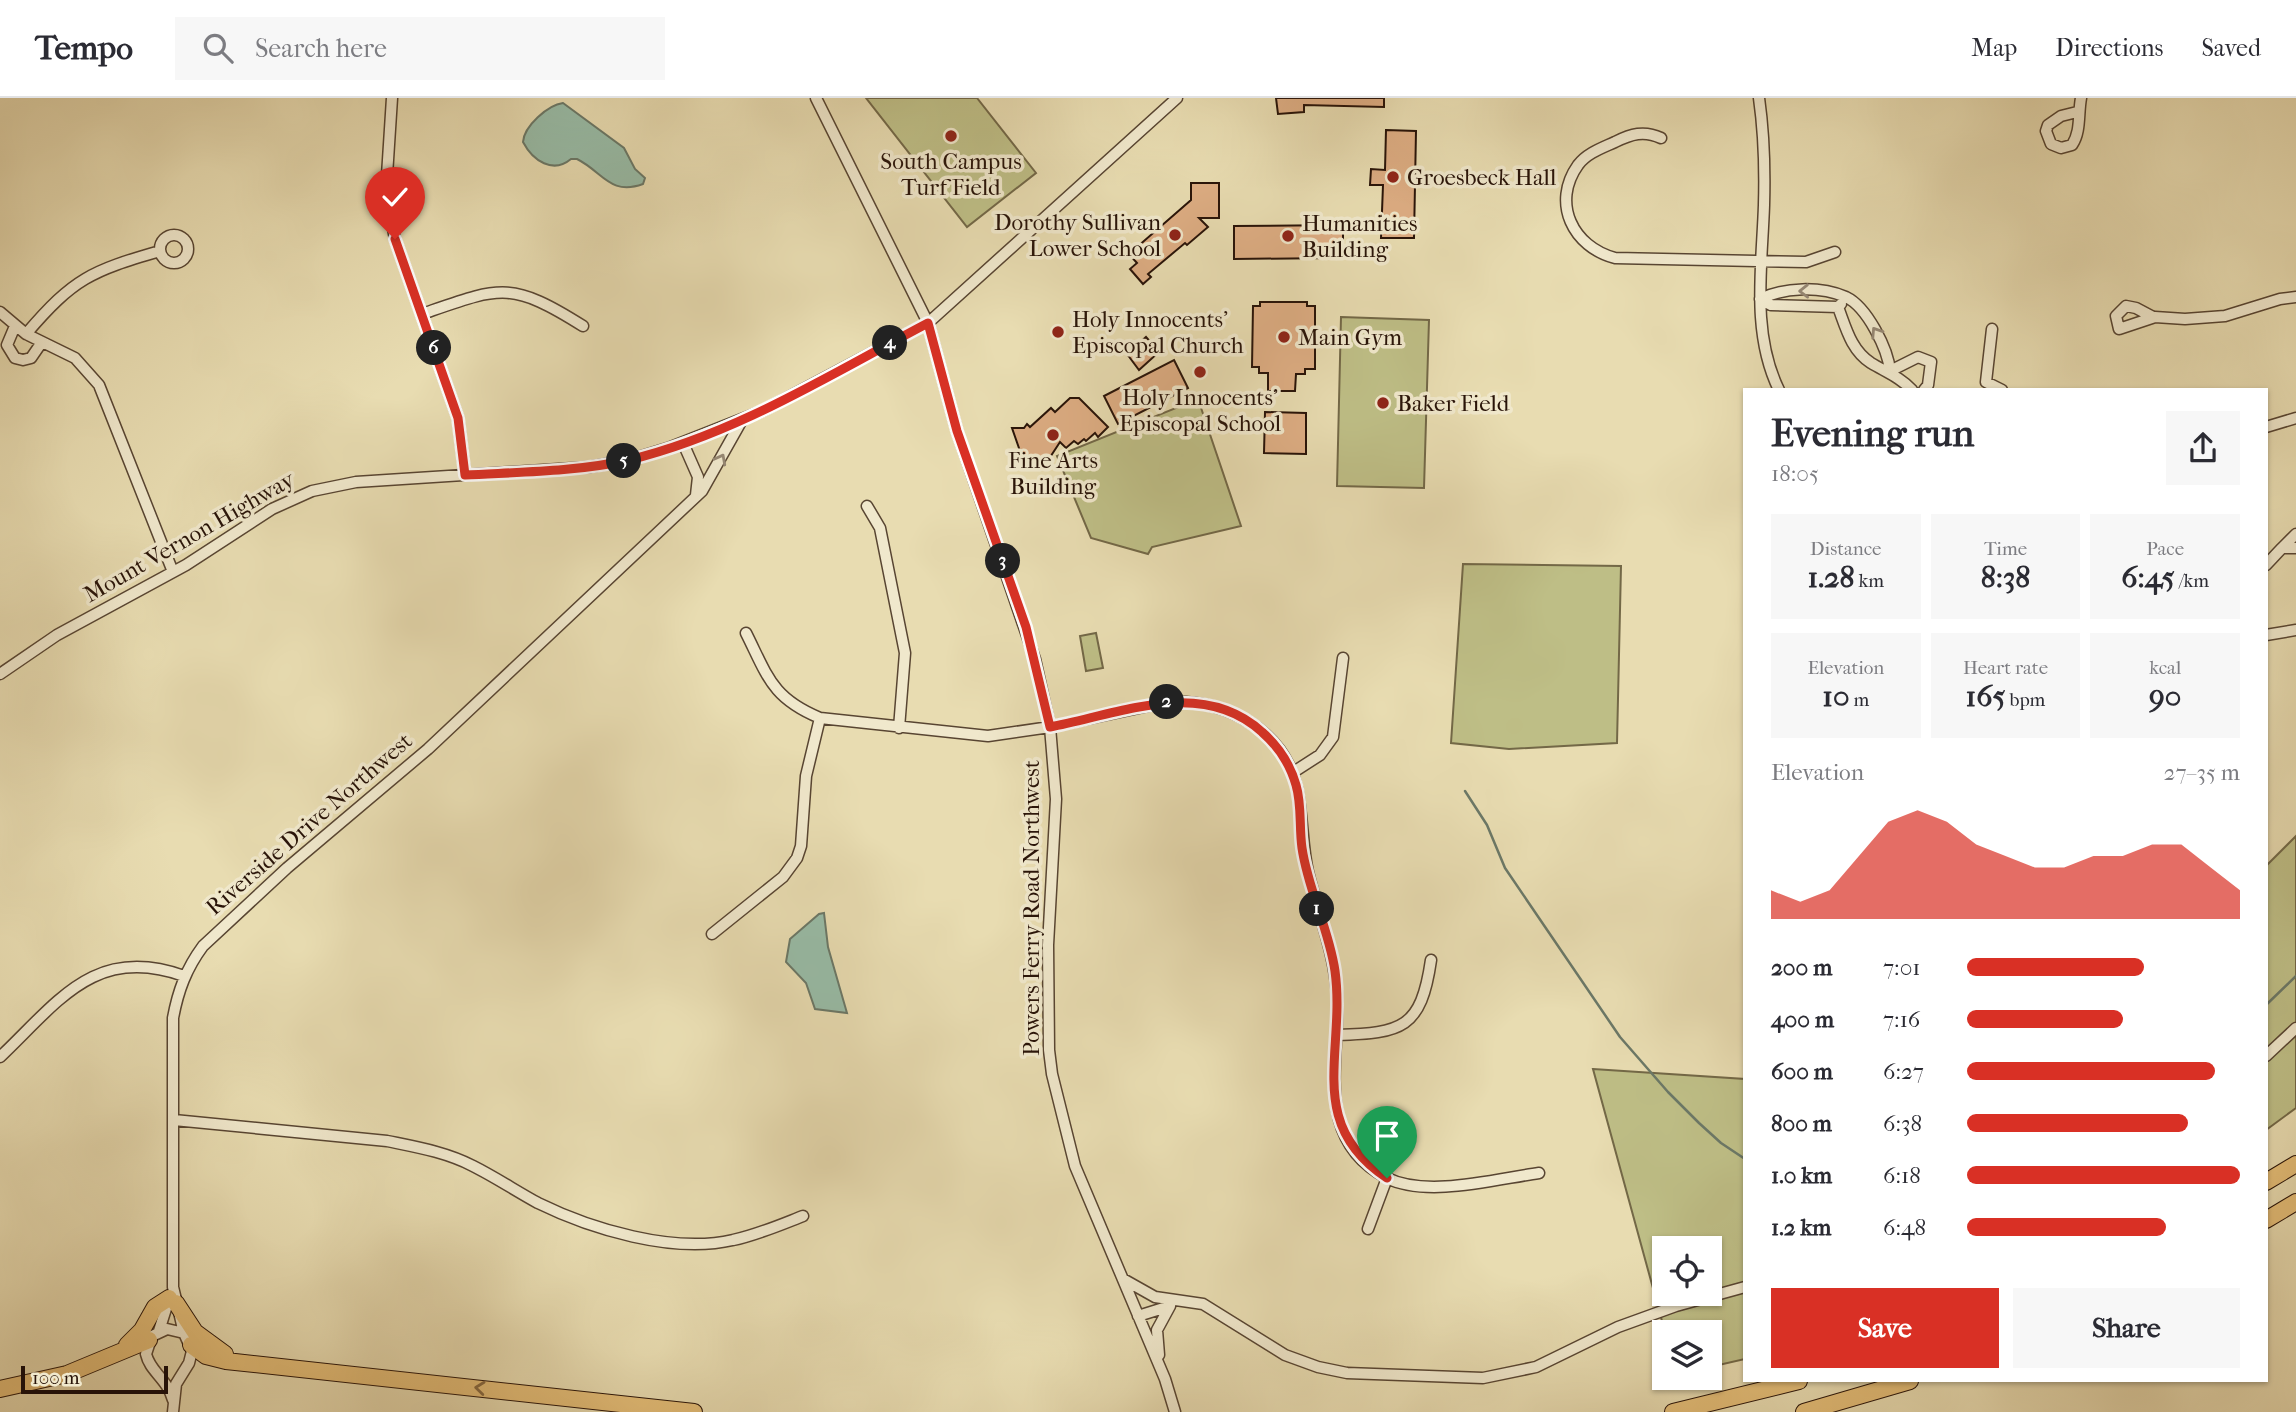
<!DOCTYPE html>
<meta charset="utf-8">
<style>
:root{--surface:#fff;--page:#f7f7f7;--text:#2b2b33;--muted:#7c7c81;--line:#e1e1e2;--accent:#d93025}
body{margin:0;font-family:"IM FELL French Canon",serif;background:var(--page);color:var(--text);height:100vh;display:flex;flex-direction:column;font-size:26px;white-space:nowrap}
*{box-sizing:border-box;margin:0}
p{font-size:23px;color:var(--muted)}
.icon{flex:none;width:38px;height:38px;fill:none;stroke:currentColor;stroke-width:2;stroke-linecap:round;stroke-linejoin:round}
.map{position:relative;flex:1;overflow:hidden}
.side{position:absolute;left:1743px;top:290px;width:525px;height:994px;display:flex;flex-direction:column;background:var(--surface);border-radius:0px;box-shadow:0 2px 5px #0004}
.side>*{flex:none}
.buttons{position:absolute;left:1652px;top:1138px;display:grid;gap:14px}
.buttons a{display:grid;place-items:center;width:70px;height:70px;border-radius:0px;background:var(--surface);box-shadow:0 2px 5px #0004;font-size:35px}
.scale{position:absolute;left:21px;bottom:18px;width:147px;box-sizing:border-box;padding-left:7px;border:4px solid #281308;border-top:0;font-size:19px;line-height:24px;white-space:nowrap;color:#281308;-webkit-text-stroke:5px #f0e8cc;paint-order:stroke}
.pin{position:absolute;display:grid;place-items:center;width:60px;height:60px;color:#fff;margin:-72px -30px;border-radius:50% 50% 50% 0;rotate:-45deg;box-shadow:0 0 7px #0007}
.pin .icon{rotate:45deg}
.km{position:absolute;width:35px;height:35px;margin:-18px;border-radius:50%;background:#222;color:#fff;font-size:19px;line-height:35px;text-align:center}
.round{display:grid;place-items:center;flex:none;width:74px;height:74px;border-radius:0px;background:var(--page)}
.overview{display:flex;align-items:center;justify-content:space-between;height:119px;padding:0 28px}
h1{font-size:38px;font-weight:800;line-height:52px}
.metrics{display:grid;grid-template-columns:repeat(3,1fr);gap:10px;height:119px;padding:7px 28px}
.metrics div{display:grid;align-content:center;border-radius:0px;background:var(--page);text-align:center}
.metrics b{font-size:30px;font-weight:800}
.metrics small{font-size:19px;font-weight:400}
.metrics p{font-size:19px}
.chart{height:196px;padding:14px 28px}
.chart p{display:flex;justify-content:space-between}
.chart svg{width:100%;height:126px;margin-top:7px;fill:var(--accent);opacity:.7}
.cta{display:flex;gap:14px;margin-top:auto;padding:14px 28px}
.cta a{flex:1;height:80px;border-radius:0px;background:var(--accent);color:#fff;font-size:28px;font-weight:800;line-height:80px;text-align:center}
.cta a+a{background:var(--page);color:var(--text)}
ul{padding:0 28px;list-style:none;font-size:23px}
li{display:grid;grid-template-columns:112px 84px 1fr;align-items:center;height:52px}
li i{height:18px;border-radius:9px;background:var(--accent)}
header{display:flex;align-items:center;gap:42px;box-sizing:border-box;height:98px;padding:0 35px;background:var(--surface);border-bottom:2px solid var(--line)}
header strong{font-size:33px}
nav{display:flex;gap:38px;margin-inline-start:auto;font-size:24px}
.search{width:490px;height:63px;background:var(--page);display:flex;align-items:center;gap:18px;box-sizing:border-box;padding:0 24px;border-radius:0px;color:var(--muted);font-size:26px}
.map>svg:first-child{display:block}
.green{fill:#bebe86;stroke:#736847;stroke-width:2;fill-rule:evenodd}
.water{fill:#98bca7;stroke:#6b7867;stroke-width:2}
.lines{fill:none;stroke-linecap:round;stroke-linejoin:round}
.stream{stroke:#6b7867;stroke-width:2.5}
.building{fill:#ddad83;stroke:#281308;stroke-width:2}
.minor-casing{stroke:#584532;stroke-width:13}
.highway-casing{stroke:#281308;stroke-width:18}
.minor{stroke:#f0e8cc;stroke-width:10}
.highway{stroke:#e4be78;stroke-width:16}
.oneway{stroke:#968874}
.oneway2{stroke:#866840}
.route-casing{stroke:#fff;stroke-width:14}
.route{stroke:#d93025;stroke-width:9}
.poi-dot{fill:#8f2418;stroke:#f0e8cc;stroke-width:2.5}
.labels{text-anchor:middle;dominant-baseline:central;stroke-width:7;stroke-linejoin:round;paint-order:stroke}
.poi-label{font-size:23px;fill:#281308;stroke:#f0e8cc;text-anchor:start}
.street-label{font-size:23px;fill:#281308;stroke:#f0e8cc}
</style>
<header>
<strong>Tempo</strong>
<div class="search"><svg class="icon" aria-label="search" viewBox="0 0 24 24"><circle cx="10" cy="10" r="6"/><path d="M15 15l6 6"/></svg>Search here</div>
<nav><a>Map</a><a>Directions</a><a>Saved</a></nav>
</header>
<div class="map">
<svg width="2296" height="1314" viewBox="0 0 2296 1314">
<rect width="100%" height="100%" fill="#e8dcb1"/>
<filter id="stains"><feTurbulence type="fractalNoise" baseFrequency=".00286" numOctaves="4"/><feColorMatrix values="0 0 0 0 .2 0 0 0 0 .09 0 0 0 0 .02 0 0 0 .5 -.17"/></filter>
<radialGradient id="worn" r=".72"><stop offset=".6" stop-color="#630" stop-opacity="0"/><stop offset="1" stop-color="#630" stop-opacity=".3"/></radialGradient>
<path class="green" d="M866,0H977L1036,75L967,129Z
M1341,219L1429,222L1424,390L1337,388Z
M1198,301L1241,428L1152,449L1148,456L1091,440L1057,358Z
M1463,466L1621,468L1617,645L1509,651L1451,645Z
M1096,535L1103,570L1086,573L1080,538Z
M2296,738V1010L2266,1032V768Z
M1593,971L1745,981V1261L1710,1269V1234H1665ZM1664,1150H1710V1195H1664Z"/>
<path class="water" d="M563,5L624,50L635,71L645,80L643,86C610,98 603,74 577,61H571C553,76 533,63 523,44C524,28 548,7 563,5Z
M824,815L828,849L847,915L815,911L806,885L786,864L790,841L819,816Z"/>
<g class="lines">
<path class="stream" d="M1465,693L1487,727L1505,770L1620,939L1668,994L1699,1025L1721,1045L1745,1061
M2266,907L2296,878"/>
</g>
<path class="building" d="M1276,0H1384V9L1304,7V14L1278,16Z
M1386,32L1416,33L1414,140H1381L1383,87H1370L1371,71L1385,72Z
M1191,85H1219V120H1199L1208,129L1187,147L1185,145L1148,176L1151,179L1143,186L1130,171L1137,165L1129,156L1191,102Z
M1343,127V148H1333V160L1234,161V128Z
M1260,204H1307V208H1315V271H1305V276H1296L1295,293H1268V275H1259V269H1252L1253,208H1260Z
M1146,239L1159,254L1139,272L1127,256Z
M1174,262L1188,290L1118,326L1104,298Z
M1070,300H1079L1108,329L1098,339L1095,335L1086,343L1084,341L1078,346L1074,343L1066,350L1060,344L1043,370L1033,366L1020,353L1012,330H1024L1027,326L1030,329L1051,310L1055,314Z
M1265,314L1306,315V356L1264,355Z"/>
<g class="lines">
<g class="minor-casing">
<path id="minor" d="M392,0L386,93L395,141L458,320L465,377
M816,0L928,225L957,333L1035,561L1050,629L1056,701L1048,847L1049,952L1052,976L1075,1068L1165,1281L1175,1314
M1759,0C1764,35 1765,72 1764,107C1762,169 1751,235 1779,292
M2077,14L2061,18L2048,27L2046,33L2051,46L2061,50L2072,47C2081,34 2078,16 2081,0
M1661,40C1644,32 1631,36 1615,44C1602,50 1587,55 1578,67C1551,105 1573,149 1615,160L1806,164L1835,154
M160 151a14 14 0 1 1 28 0a14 14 0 1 1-28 0Z
M1760,201C1785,189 1820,188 1846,199C1867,209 1888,251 1890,273
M1760,201L1771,207L1838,209L1841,206
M1838,209C1846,230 1851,252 1871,265C1886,274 1900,279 1912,292
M0,214L26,236L75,260L99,287L173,474
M422,216C500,189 510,182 583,228
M2153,219L2136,210L2126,208L2116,218L2119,231L2155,219L2185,221L2225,218L2280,201L2296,199
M15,228L7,247L15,260L23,262L31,260L42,244
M1992,231L1986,284L2002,292
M26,236C74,180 91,173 160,153
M1890,273L1918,259L1931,264L1928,287L1924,292
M2266,329L2296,320
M683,345L698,379L696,397
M867,408L880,430L905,555L899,630
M2282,450L2296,436
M2266,467L2282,450H2296
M746,535C768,579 772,600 820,620L988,638L1050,629L1167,604C1224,601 1283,630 1297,690C1303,718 1302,747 1308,774C1318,815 1335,856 1337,898C1340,964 1313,1042 1387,1080C1427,1100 1496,1081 1539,1075
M2266,537L2296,532
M0,576L57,537L186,467L272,411L312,393L356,384L589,369L629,362L668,350L762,313L928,225L1177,0
M1292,675L1320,657L1333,639L1343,560
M712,836L783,779L797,760L801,748L806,678L820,620
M1337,937C1402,935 1421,931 1431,862
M2266,958L2296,930
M0,959C58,904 95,846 184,878
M174,1022L387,1043C416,1049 446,1054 473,1068C495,1079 516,1093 538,1105C591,1131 673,1156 733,1142C757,1137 780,1127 803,1118
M1368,1131L1387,1080
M1123,1181L1155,1199L1203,1206L1285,1257L1318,1269L1347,1275L1483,1280L1536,1269L1618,1229L1676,1208L1745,1189
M1138,1218L1170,1208
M159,1233L170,1198
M184,1235L173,1189V920C178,893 186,871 203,848L287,770L428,651L702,393L742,322
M1159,1257L1157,1232L1170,1208
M173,1302C167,1280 150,1274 146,1256L152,1238L167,1231L184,1235L192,1253L189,1265L176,1286L173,1314"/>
</g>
<g class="highway-casing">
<path id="highway" d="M2266,1084L2296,1066
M2266,1122L2296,1104
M176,1205L195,1234L225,1256
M127,1247L142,1232L155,1209L169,1200
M191,1247L206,1258L226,1263L694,1314
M0,1291L67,1276L149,1242
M1673,1314L1799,1283
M1804,1314L1910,1283"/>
</g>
<use href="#minor" class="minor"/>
<use href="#highway" class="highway"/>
</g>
<defs><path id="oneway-chevron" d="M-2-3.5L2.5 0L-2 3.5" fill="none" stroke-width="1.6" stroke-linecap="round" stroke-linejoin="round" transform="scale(1.75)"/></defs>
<g class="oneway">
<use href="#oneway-chevron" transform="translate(1804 193) rotate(179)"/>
<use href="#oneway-chevron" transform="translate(1876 234) rotate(-123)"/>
<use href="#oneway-chevron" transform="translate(721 361) rotate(-62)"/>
</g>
<use class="oneway2" href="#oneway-chevron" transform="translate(480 1290) rotate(-174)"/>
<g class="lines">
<g class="route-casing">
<path id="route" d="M395,141L458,320L465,377C519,374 575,374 629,362C736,336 831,276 928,225L957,333L1026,529L1050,629C1119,616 1202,579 1262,634C1278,648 1290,666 1296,687C1302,707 1299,729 1302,750C1308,792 1329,831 1335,873C1346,954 1304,1025 1387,1080"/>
</g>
<use href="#route" class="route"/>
</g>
<g class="poi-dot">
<circle cx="951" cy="38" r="7"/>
<circle cx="1393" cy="79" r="7"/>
<circle cx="1175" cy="137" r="7"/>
<circle cx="1288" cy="138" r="7"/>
<circle cx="1058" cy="234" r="7"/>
<circle cx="1284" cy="239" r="7"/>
<circle cx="1200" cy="274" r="7"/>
<circle cx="1383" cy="305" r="7"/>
<circle cx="1053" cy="337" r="7"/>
</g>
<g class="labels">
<g class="poi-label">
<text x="951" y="63" text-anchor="middle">South Campus<tspan x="951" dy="26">Turf Field</tspan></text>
<text x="1407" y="79">Groesbeck Hall</text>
<text x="1161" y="124" text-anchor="end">Dorothy Sullivan<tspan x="1161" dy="26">Lower School</tspan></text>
<text x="1302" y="125">Humanities<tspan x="1302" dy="26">Building</tspan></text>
<text x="1072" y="221">Holy Innocents'<tspan x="1072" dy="26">Episcopal Church</tspan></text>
<text x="1298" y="239">Main Gym</text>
<text x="1200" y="299" text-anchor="middle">Holy Innocents'<tspan x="1200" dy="26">Episcopal School</tspan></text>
<text x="1397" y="305">Baker Field</text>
<text x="1053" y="362" text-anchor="middle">Fine Arts<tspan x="1053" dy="26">Building</tspan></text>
</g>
<g class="street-label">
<text transform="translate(189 439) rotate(-30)">Mount Vernon Highway</text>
<text transform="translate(309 726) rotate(-41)">Riverside Drive Northwest</text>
<text transform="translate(1031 810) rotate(-90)">Powers Ferry Road Northwest</text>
</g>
</g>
<rect width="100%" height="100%" filter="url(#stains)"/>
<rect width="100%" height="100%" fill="url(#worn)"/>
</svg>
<div class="buttons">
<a><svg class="icon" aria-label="locate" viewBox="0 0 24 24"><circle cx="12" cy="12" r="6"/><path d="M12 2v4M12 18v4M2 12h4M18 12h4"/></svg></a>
<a><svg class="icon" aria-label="layers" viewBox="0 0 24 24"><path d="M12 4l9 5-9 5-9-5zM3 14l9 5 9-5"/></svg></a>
</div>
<div class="scale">100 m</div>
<div class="pin" style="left:1387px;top:1080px;background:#1e9e55"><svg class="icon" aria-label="arrive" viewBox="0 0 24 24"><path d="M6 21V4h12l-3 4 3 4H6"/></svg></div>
<div class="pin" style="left:395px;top:141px;background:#d93025"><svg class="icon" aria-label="check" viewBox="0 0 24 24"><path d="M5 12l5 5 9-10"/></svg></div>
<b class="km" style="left:1317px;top:811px">1</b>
<b class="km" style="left:1167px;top:604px">2</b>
<b class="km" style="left:1003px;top:463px">3</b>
<b class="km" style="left:890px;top:245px">4</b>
<b class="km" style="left:624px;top:363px">5</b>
<b class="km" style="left:434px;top:250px">6</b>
<section class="side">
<div class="overview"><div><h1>Evening run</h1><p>18:05</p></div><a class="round"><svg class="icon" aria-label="share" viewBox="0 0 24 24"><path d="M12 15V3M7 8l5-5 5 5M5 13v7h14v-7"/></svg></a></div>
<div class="metrics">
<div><p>Distance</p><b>1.28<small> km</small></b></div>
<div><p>Time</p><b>8:38</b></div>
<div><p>Pace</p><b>6:45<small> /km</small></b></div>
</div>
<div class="metrics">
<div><p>Elevation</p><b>10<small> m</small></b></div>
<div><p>Heart rate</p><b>165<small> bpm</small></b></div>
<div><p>kcal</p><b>90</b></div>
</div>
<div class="chart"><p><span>Elevation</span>27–35 m</p>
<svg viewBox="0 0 160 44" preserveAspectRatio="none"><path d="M0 44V34L10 38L20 34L30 22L40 10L50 6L60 10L70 18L80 22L90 26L100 26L110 22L120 22L130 18L140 18L150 26L160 34V44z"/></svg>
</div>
<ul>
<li><b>200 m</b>7:01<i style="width:65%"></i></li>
<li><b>400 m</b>7:16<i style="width:57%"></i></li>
<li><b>600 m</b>6:27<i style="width:91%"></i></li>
<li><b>800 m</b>6:38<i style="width:81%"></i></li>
<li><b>1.0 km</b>6:18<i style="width:100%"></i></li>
<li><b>1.2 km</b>6:48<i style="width:73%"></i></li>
</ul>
<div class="cta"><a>Save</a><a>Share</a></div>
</section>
</div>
